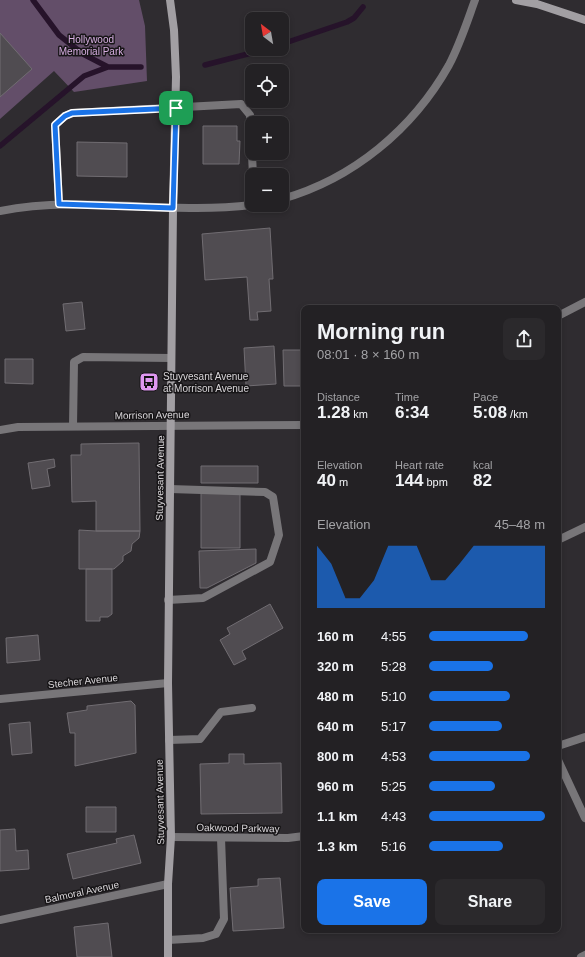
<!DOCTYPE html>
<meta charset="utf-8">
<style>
:root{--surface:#232124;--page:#2b292c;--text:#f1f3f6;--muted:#a3a3a6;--line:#403e41;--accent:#1a73e8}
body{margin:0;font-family:Arial,sans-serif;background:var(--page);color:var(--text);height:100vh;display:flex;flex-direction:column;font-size:15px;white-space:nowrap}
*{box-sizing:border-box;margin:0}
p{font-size:13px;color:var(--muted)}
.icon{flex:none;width:22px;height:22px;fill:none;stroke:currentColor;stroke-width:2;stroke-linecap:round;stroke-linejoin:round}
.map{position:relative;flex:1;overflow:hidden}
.details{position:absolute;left:301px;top:305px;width:260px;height:628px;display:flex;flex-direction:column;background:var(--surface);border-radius:8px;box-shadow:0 2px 6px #0003,0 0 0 1px var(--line)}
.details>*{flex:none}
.needle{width:26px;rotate:329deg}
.fabs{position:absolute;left:245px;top:12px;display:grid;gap:8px}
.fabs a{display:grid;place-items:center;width:44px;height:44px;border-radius:8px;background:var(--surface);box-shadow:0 2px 6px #0003,0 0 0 1px var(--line);font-size:20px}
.pin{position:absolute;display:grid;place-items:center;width:34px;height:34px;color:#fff;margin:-17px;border-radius:8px;box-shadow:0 2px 6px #0006}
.round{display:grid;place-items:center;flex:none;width:42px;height:42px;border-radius:8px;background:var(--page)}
.head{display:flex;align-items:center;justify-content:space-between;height:68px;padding:0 16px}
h1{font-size:22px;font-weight:700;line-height:30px}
.stats{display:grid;grid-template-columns:repeat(3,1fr);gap:6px;height:68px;padding:4px 16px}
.stats div{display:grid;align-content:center}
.stats b{font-size:17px;font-weight:700}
.stats small{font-size:11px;font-weight:400}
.stats p{font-size:11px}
.chart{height:112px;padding:8px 16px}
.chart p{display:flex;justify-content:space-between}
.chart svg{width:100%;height:72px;margin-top:4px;fill:var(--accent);opacity:.7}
.primary-button{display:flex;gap:8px;margin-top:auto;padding:8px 16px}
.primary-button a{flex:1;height:46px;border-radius:8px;background:var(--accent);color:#fff;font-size:16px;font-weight:700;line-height:46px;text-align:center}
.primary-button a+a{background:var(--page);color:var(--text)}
ul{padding:0 16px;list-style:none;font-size:13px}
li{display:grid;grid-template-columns:64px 48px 1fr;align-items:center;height:30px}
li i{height:10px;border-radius:5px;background:var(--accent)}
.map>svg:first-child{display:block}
.green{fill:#634e69}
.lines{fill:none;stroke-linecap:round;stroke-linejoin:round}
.stream{stroke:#26132a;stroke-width:5.5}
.building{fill:#504c51;stroke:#716d72}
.lane{stroke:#787679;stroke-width:8}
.street{stroke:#787679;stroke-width:8}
.secondary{stroke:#a29fa3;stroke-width:8}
.route-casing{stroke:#fff;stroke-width:8}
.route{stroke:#1a73e8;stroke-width:5}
.labels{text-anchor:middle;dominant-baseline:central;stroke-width:3;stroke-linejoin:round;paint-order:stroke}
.park-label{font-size:10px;fill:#d6aee0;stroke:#171517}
.poi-label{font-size:10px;fill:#d8d5d8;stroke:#171517;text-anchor:start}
.street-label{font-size:10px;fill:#d8d5d8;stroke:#171517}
</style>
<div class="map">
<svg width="585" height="957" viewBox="0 0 585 957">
<rect width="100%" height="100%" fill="#2f2c30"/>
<path class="green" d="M0,0H139L145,26L147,81L74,92L54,71L0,119Z"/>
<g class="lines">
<path class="stream" d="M33,0L59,35L83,54L108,67H141
M282,44L347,22L354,18L363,7
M205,65L267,49
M0,146L84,76L108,67"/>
</g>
<path class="building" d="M0,33L32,69L0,97Z
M203,126H237V141H240L239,164H203Z
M77,142L127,143V177L77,176Z
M270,228L273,279H269L271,311L257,312L258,320H250L247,277L205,280L202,234Z
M82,302L85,329L66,331L63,304Z
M274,346L276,384L246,386L244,348Z
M283,350H304V386H284Z
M5,359H33V384L5,383Z
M139,443L140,531H96V501L72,502L71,455H81V444Z
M54,459L55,467L47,469L50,486L32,489L28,463Z
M201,466H258V483H201Z
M201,493H240V548H201Z
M79,530L96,531H140L139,538L132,544L131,551L123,556V561L114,569H79Z
M256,549V563L207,588H200L199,551Z
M86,569H112V614L108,617H100V621H86Z
M270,604L283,628L242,651L246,659L234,665L220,640L230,634L227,628Z
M38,635L40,660L7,663L6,638Z
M131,701L135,705L136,753L75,766V733H70L67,713L87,710V706Z
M30,722L32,753L12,755L9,724Z
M229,754H244V764L281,763L282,813L201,814L200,764L229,763Z
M86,807H116V832H86Z
M15,829L16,851L28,850L29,869L0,871V830Z
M134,835L141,863L73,879L67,854L117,843L116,839Z
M280,878L284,928L233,931L230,888L258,886V879Z
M108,923L112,957H77L74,927Z"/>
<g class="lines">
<path class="lane" d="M59,204L55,125L65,116L73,113L241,104L250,115L253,175
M73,426L74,362L83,357L171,358
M168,600L203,598L270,562L279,535L273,497L265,492L170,489
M169,740L200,739L221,712L252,708
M168,940L203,938L216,934L224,919L221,838"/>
<path class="street" d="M282,199C353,179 413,129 449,65C460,44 467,22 475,0
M0,211C84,195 168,215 252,205
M558,316L585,302
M0,430L18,427L304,425
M558,540L585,527
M0,699L168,683
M558,746L585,737
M558,760L585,818
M171,837L288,838L304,836
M0,920L168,884
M581,957L585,955"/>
<path class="secondary" d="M516,0L537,4L585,20
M168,957V884L171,837L168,683L173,208L176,77L174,30L170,0"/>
</g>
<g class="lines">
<g class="route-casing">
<path id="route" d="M176,108L173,208L59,204L55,125L65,116L72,113Z"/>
</g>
<use href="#route" class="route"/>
</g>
<defs>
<g id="bus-square" transform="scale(1)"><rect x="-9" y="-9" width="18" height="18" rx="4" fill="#df98f1" stroke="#171517"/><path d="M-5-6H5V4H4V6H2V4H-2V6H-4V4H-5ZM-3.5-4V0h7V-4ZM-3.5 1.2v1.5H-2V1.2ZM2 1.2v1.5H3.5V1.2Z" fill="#111"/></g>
</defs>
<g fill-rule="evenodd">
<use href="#bus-square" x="149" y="382"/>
</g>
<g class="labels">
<g class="park-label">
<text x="91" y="39">Hollywood<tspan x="91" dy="12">Memorial Park</tspan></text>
</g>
<g class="poi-label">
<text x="163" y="376">Stuyvesant Avenue<tspan x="163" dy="12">at Morrison Avenue</tspan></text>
</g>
<g class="street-label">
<text transform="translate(152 415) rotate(-1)">Morrison Avenue</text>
<text transform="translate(160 478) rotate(-89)">Stuyvesant Avenue</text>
<text transform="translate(83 681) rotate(-6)">Stecher Avenue</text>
<text transform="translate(160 802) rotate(-91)">Stuyvesant Avenue</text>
<text transform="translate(238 828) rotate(1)">Oakwood Parkway</text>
<text transform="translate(82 892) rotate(-12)">Balmoral Avenue</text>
</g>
</g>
</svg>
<div class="fabs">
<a><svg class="needle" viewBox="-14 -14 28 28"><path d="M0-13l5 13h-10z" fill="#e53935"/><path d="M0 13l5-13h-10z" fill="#a3a3a6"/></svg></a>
<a><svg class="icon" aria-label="locate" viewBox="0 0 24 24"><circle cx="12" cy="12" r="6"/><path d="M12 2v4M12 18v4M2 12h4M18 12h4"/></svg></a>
<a>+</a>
<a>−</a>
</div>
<div class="pin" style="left:176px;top:108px;background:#1e9e55"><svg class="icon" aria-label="arrive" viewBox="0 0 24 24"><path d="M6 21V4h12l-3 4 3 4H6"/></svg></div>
<section class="details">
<div class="head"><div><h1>Morning run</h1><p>08:01 · 8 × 160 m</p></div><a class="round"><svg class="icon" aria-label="share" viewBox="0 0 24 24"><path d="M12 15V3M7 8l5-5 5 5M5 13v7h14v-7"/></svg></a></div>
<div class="stats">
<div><p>Distance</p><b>1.28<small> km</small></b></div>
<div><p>Time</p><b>6:34</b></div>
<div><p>Pace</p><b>5:08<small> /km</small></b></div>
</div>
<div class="stats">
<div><p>Elevation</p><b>40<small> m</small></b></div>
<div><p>Heart rate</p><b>144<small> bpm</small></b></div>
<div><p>kcal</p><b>82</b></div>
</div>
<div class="chart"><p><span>Elevation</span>45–48 m</p>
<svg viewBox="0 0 160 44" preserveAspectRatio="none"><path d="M0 44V6L10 17L20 38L30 38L40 27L50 6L60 6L70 6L80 27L90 27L100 17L110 6L120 6L130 6L140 6L150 6L160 6V44z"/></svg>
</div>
<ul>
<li><b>160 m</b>4:55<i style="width:85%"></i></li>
<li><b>320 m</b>5:28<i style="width:55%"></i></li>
<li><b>480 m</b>5:10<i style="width:70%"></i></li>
<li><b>640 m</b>5:17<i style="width:63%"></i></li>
<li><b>800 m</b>4:53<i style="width:87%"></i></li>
<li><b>960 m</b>5:25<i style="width:57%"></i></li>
<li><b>1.1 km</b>4:43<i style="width:100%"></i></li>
<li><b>1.3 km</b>5:16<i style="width:64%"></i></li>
</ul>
<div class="primary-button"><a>Save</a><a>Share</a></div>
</section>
</div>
